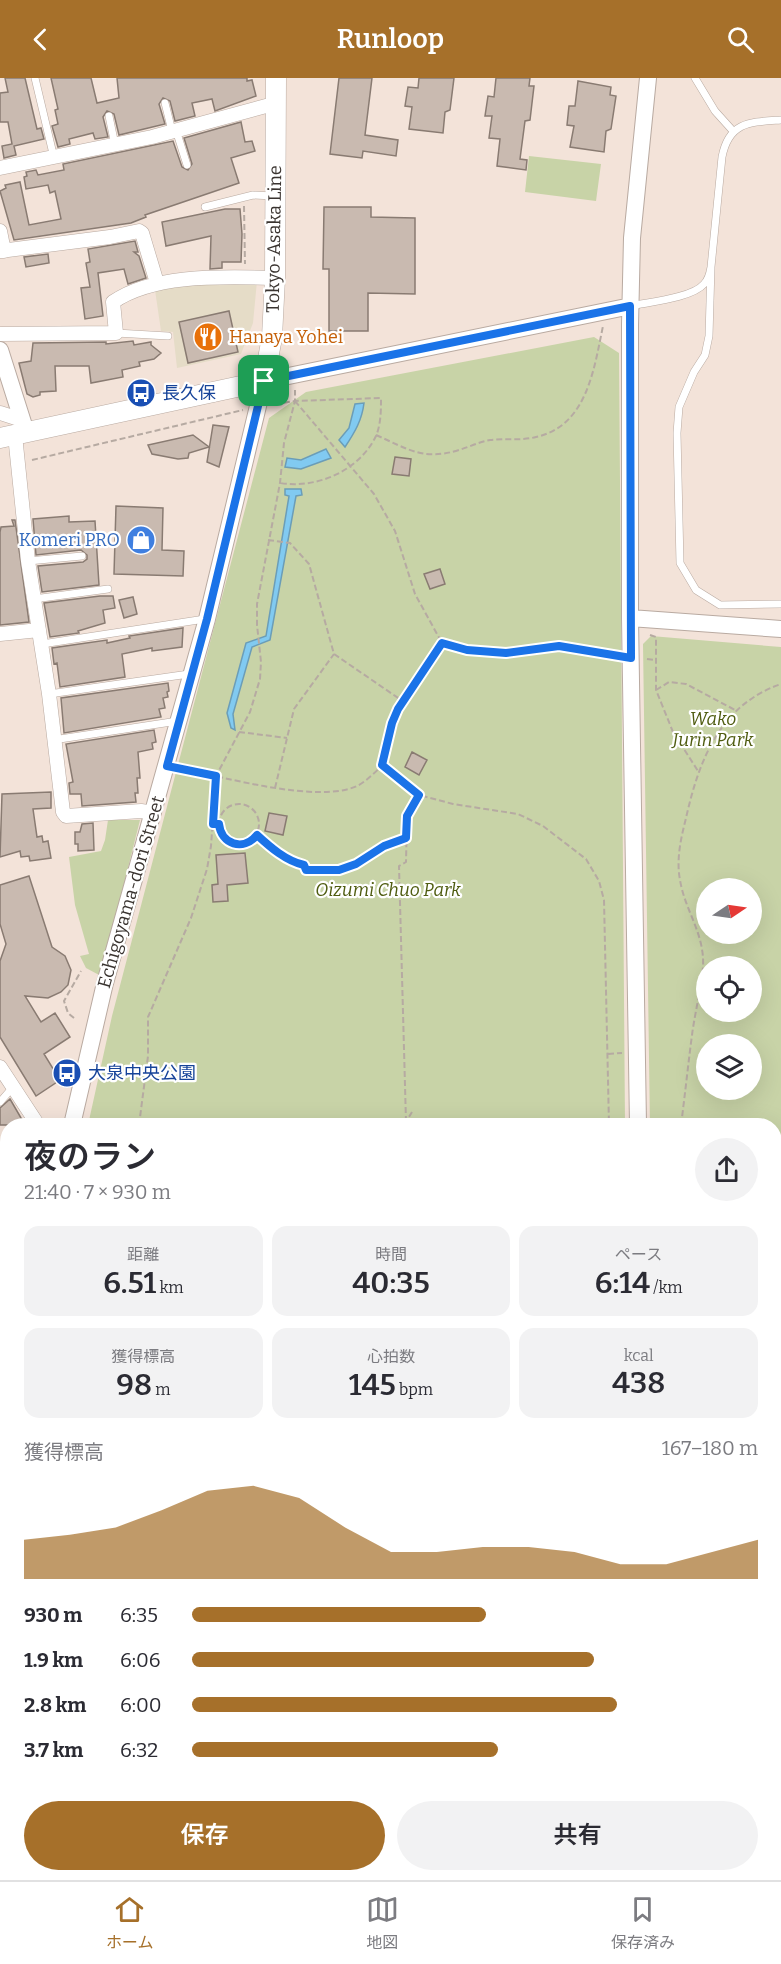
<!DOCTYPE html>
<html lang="ja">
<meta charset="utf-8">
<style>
:root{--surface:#fff;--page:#f2f2f3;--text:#2b2b33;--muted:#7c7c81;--line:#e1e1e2;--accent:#a6702a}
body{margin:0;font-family:Bitter,"Noto Sans JP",serif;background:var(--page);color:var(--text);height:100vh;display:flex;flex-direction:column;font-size:22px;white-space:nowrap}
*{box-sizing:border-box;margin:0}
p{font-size:20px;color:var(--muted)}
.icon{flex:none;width:33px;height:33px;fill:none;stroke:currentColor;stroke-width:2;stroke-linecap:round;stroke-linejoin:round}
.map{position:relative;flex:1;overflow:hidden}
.sheet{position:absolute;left:0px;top:1040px;width:782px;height:764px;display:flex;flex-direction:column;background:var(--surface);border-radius:24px 24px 0 0;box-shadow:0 6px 24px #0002}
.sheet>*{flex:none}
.needle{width:39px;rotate:77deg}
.fabs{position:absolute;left:696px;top:800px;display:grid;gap:12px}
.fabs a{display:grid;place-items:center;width:66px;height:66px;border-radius:50%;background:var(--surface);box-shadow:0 6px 24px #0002;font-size:30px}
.pin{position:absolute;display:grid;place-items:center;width:51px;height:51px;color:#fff;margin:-26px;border-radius:12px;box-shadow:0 3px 9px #0006}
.round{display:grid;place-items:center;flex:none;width:63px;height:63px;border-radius:32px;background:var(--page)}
.summary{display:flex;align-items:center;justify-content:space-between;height:102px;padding:0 24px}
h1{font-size:33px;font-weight:600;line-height:45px}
.metrics{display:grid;grid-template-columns:repeat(3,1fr);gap:9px;height:102px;padding:6px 24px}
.metrics div{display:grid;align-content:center;border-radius:15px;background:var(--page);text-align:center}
.metrics b{font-size:30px;font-weight:600}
.metrics small{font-size:16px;font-weight:400}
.metrics p{font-size:16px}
.chart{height:168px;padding:12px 24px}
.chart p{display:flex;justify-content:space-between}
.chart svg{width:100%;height:108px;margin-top:6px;fill:var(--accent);opacity:.7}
.action{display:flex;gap:12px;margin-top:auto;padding:12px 24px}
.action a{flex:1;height:69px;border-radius:36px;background:var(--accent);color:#fff;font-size:24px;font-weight:600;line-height:69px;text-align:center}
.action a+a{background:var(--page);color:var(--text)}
ul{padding:0 24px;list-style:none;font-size:20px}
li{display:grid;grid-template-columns:96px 72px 1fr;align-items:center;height:45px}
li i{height:15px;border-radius:8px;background:var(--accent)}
header{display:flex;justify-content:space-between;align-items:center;height:78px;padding:0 24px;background:var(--accent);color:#fff;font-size:27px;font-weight:600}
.dock{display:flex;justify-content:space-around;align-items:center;height:84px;border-top:2px solid var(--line);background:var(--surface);font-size:16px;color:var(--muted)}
.dock a{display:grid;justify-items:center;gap:3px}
.dock .selected{color:var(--accent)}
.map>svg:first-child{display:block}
.commercial{fill:#e5dcc7}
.green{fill:#c8d3a7;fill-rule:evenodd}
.water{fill:#81caf1;stroke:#6b9db7;stroke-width:1.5}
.building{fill:#c9bab0;stroke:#897b72;stroke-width:1.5}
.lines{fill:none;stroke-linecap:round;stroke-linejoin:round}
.service-casing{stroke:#b9aaa1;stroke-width:8}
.minor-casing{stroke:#b9aaa1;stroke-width:15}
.tertiary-casing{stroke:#b9aaa1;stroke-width:18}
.secondary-casing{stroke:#b9aaa1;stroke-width:21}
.path{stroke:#b6aaa2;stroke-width:2;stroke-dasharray:6 3;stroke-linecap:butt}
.service{stroke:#fff;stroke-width:7}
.minor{stroke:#fff;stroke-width:14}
.tertiary{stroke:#fff;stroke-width:16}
.secondary{stroke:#fff;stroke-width:20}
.route-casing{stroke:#fff;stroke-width:12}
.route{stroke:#1a73e8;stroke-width:8}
.labels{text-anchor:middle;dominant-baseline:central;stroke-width:4.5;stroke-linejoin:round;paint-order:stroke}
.street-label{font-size:18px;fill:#39332f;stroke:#fff}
.food-label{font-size:18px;fill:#c56008;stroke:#fff;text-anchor:start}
.transit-label{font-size:18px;fill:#164399;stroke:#fff;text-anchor:start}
.shop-label{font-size:18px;fill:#366cbe;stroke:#fff;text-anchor:end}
.park-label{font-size:18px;font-style:italic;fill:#4f5c10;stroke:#fff}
</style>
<header><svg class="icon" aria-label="back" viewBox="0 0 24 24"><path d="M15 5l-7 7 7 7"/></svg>Runloop<svg class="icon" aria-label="search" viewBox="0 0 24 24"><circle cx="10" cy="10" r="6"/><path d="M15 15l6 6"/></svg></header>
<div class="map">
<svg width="781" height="1802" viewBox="0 0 781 1802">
<rect width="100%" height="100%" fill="#f3e3d9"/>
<path class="commercial" d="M257,203L253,245L241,276L177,290L173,254L161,253L155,212L211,205Z"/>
<path class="green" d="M529,78L601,86L596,123L525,114Z
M594,259L619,275L625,1047H88L112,938L269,340L306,314Z
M651,558L781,569V1802H660V1796H774V1047H650L643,566ZM706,810H752V855H706ZM706,888H752V933H706ZM706,966H752V1011H706Z
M108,742H140L101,898L86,890L80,878L89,876L75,827L69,779L101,773L105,762Z"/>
<path class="water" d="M364,325C362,342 355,354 345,369L339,362L349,350L355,326Z
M326,371L331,380L301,391L285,389L287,380L301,382Z
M285,411H301L302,417L296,418L270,562L252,569L233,636L235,652L231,650L227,635L246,565L266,558L289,418L285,417Z"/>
<path class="building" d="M5,0H25L37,51L41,50L44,61L14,68L16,77L4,80L2,68L12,66L8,44H0V15L8,14Z
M51,0H91L97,25L119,20L117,0H247V3L252,2L256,18L215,33L212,21L192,25L195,38L175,43L170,23L163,20L159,26L165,46L119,57L114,36L107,33L103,39L108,59L95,61L93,55L69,61L70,66L58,69L52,48L58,46L55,32L58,31Z
M339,0H372L365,57L398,62L396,78L363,73L362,80L330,76Z
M419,0H454L450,32L445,34L443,55L409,51L412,29L405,28L408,9L418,10Z
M496,0H530L529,8H534L530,42L525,43L520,81L527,82L526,92L497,88L500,61L489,60L492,38H485L488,18L494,19Z
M578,3L611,9L610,17L616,18L611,51L606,53L604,74L570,69L574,48L567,47L569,28H575Z
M241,44L245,64L252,63L255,73L231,80L239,105L145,137L146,139L131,145L14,162L0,113L6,110L5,107L20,104L29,147L61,141L55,113L50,115L48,107L26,111L24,99L27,98L26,94L36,92L38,97L64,92L63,86L173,63L182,89L188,92L192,86L184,60Z
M324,129H371V139L415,140V216L368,215V253H329V191H323Z
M225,131H240L242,156L241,184H222V190L210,191L211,158L166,168L162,144Z
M135,163L138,174H134L139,178L146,200L128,206L124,191L98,195L103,238L85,241L81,210L90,209L86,185L90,184L88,171Z
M48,176L49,185L26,189L24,179Z
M229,233L238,274L188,285L179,244Z
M133,263L134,267L151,264V267L161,275L154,281L139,284L140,288L122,292L123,299L91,305L89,288H55L56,313L40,314V317L33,319L27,316L19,285L31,283L33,265L106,264V266Z
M213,347L229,349L219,389L207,384Z
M193,357L209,369L189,375L188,380L178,381L152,376L148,367Z
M395,379L411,381L409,398L392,396Z
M116,428L163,430L162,472L184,473L183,498L114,496Z
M69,438V444L95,443L99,507L42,514L38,488L83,484L87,481V477L81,472L36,477L33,441Z
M12,442H15L29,544L0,547V454L1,449L14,448Z
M440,491L445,506L430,511L424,496Z
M100,518H113L115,530L103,532L105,545L78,553L79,555L50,559L44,525Z
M133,519L137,536L124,540L119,522Z
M183,550L182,569L152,573V570L122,576L125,599L60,609L57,585L54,586L52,570L107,562V565L130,560L129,558Z
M168,605L169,613L167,614L168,619L163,620L165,630L159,631L161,639L64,655L61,620Z
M154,652L156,664L152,665L153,671L138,674L140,700H137L138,715H135L136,724L82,728L81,716H70L69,705L73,704L66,666Z
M412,674L427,682L419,697L405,689Z
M51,714V730L33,731L37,759L42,758L43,764L48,763L51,780L30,783L29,778L21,779L20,773L0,779L2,716Z
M269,735L287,738L283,757L265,753Z
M93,745L94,772L78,773V766H75V754H80L82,746Z
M245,775L248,805L227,807L228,823L213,824L212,807L218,806L216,777Z
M29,798L52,869L65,878L71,892L68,907L61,914L48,920L25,918L41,944L55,935L70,959L44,976L60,1002L36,1018L0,959V883L6,866L0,846V807Z
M10,1021L21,1040L27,1047H0V1030Z"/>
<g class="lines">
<g class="service-casing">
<path id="service" d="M35,0L54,80
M695,0L715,33L733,53
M165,25L172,53
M109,38L115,67
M176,52L187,87
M205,129L253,117L273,118
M711,189L709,258L705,277L694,294L679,329L677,355L680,485L696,512L720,527L781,526
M631,228C649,224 692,220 704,206C709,201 710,195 711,189L722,79C729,43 751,44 781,42
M116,255L168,258
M28,483L82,478
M34,521L108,511
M42,566L205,541
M49,616L189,596
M53,662L178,643
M0,1024L13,1009
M0,1168L8,1162
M0,1180L8,1187
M5,1667L8,1670"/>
</g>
<g class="minor-casing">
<path id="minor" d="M0,90L152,59L277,25
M0,153L4,173
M0,173L110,159L139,153L142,155L157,205
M0,256L116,255L113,224C155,195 225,199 275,200
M0,335L22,342
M15,357L28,483L49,616L63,734L66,738L141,733L154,735
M0,556L39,552
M0,989L38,1047
M0,1245L8,1252
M0,1315L8,1309
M0,1396L8,1390
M0,1515L8,1508
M0,1653L8,1646
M0,1764L8,1770
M34,1796L41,1802
M9,1802L11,1796"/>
</g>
<g class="tertiary-casing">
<path id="tertiary" d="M0,272L26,354
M630,540L781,551
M72,1047L105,905L207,541L264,303L631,228
M638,1047L630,540V247L632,160L648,0
M650,1796V1802
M61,1802V1796"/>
</g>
<g class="secondary-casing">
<path id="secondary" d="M0,360L264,303L272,259L275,200L276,0"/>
</g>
<path class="path" d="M244,128L245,186
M295,323L374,416L395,453L415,516L442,565L451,569L481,574L506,575L559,569L617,577
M275,326L295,323L381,320C381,332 381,346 376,358C359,393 317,411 280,405
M376,357C408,371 423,383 459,372C469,369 479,364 490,362C505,360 521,363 536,359C587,348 594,291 603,248
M32,382L243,332
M268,462L290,465L309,486L334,576L404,624
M650,557L656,559V612L673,654L698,693
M647,581L656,582
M656,612L669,604L686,606L737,633
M239,654L287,660
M383,687L392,645L398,631L442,565
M182,691C225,699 317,726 357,708C367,703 375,694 383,687L419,717L453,726L518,736L543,748L586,781L599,803L604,822L609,1047
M275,710L294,631L334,576
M219 746a20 20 0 1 1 40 0a20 20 0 1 1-40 0Z
M257,757C270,769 286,783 304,787L306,792H339L356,786L384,768L406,760
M74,940L68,935L64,923L81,893
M608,976L622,975
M406,1044L399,788L406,784L407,738L419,717
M139,1047L148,978V939L191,840L207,791L211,768L216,698L250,634L260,601L261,584L257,547V526L280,405L284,365L295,323V312
M406,1047V1044L412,1034
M681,1047C685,1017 688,987 692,957C695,934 701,912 703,889C705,856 685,833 680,802C676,781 681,760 686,740C699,682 720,627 781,606
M774,1193L781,1196
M774,1224L781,1242
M774,1314H781
M774,1334L781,1326
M774,1423H781
M116,1796L119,1802
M164,1796L169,1802
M699,1796L701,1802
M120,1802L131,1796
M205,1802L208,1796"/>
<use href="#service" class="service"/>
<use href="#minor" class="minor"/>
<use href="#tertiary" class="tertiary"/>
<use href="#secondary" class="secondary"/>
</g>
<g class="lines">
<g class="route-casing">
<path id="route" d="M630,228L631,580L559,568L506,575L467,572L442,565L398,631L392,645L382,687L419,717L407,738L406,760L384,768L356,786L339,792H306L304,787C286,783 270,769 257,757C243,774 221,766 219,746H213L216,698L167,688L207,541L264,303Z"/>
</g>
<use href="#route" class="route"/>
</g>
<defs>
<g id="restaurant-disc" transform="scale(1.5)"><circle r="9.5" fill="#e8710a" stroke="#fff"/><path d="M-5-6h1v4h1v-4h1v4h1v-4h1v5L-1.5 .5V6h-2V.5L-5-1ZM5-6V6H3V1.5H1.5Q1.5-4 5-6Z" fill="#fff"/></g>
<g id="bus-disc" transform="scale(1.5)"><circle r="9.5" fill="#1a4fb4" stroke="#fff"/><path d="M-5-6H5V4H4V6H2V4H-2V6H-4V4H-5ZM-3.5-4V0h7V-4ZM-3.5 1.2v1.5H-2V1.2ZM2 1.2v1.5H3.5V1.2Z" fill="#fff"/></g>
<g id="shop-disc" transform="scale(1.5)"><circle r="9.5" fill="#3f7fe0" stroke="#fff"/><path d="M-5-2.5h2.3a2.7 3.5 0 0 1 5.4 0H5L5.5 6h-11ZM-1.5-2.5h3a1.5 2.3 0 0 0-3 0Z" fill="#fff"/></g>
</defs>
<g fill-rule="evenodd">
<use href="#restaurant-disc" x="208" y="259"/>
<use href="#bus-disc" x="141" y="315"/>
<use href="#shop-disc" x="141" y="462"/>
<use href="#bus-disc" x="67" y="995"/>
</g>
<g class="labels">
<g class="street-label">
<text transform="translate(274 161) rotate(-89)">Tokyo-Asaka Line</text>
<text transform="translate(131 814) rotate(-74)">Echigoyama-dori Street</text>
</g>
<g class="food-label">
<text x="229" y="259">Hanaya Yohei</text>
</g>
<g class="transit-label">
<text x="162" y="315">長久保</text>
<text x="88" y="995">大泉中央公園</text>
</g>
<g class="shop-label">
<text x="120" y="462">Komeri PRO</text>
</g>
<g class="park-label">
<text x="713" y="641">Wako<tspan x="713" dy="21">Jurin Park</tspan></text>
<text x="388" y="812">Oizumi Chuo Park</text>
</g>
</g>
</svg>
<div class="fabs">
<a><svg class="needle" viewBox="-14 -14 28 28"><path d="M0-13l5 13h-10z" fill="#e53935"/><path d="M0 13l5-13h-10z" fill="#7c7c81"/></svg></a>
<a><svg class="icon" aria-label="locate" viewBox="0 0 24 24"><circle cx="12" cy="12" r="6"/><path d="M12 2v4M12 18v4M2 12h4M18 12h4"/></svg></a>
<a><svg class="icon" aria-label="layers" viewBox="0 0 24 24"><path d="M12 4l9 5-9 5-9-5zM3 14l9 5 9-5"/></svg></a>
</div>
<div class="pin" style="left:264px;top:303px;background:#1e9e55"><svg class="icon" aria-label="arrive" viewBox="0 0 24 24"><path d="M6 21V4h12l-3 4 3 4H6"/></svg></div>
<section class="sheet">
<div class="summary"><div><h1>夜のラン</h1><p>21:40 · 7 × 930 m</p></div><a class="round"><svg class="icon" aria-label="share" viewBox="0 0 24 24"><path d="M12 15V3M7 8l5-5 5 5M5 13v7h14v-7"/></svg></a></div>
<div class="metrics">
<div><p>距離</p><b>6.51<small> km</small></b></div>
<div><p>時間</p><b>40:35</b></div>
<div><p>ペース</p><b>6:14<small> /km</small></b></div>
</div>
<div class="metrics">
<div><p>獲得標高</p><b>98<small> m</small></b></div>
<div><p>心拍数</p><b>145<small> bpm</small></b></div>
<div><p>kcal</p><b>438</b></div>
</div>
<div class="chart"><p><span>獲得標高</span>167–180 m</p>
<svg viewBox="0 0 160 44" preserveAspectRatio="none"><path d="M0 44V28L10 26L20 23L30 16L40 8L50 6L60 11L70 23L80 33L90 33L100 31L110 31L120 33L130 38L140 38L150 33L160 28V44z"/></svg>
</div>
<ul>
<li><b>930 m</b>6:35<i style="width:52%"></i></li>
<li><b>1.9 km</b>6:06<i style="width:71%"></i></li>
<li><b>2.8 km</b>6:00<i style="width:75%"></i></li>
<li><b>3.7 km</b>6:32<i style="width:54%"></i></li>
</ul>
<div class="action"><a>保存</a><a>共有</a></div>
</section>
</div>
<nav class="dock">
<a class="selected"><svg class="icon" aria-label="home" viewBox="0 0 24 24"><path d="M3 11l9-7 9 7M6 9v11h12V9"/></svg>ホーム</a>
<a><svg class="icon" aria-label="map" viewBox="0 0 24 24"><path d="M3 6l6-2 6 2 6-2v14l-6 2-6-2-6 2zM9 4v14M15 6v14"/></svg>地図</a>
<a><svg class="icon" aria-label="saved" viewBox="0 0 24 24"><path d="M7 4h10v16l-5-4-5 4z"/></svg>保存済み</a>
</nav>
